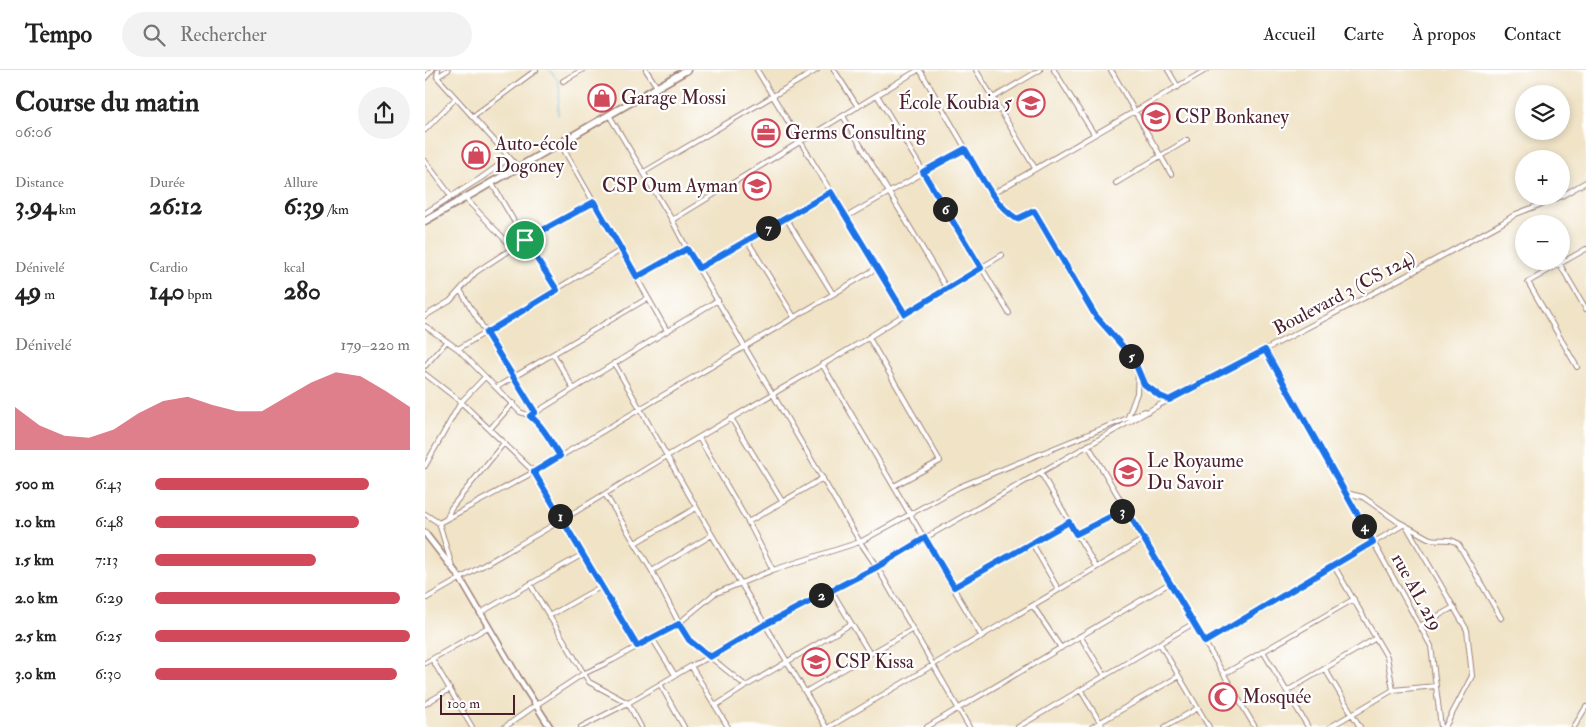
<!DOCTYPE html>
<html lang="fr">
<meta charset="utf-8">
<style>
:root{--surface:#fff;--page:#f2f2f2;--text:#222;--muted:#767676;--line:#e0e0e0;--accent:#d1495b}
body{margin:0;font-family:"IM FELL Double Pica",serif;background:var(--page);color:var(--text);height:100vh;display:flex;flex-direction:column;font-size:19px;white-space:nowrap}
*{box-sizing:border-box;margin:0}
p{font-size:16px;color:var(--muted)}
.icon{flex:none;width:28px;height:28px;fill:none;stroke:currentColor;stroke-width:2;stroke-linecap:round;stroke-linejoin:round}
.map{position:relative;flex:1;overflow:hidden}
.sheet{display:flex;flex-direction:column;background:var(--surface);width:425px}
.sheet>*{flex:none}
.tools{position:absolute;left:1090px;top:15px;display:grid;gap:10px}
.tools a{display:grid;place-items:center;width:55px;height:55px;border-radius:50%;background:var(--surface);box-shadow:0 2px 8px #0003;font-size:25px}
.scale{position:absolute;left:15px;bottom:12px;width:75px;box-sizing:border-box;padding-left:5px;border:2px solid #4a1f2b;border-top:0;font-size:14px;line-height:18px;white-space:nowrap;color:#4a1f2b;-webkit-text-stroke:4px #fff;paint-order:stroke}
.pin{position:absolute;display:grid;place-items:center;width:42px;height:42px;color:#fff;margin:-21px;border:2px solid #fff;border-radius:50%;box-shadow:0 1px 5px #0007}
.km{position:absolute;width:25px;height:25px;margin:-12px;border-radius:50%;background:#222;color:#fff;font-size:14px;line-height:25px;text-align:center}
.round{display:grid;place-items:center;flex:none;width:52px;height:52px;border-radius:26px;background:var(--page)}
.headline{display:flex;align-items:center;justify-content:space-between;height:85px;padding:0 15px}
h1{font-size:28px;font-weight:700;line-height:38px}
.metrics{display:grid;grid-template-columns:repeat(3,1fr);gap:8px;height:85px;padding:5px 15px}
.metrics div{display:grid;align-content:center}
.metrics b{font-size:25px;font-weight:700}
.metrics small{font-size:14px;font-weight:400}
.metrics p{font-size:14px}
.chart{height:140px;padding:10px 15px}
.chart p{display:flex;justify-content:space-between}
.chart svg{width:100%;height:90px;margin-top:5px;fill:var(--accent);opacity:.7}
ul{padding:0 15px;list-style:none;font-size:16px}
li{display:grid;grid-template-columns:80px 60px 1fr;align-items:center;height:38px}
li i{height:12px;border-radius:6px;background:var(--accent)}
header{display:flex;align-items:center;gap:30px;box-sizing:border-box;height:70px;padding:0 25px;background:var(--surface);border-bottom:1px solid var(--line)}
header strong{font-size:24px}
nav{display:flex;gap:28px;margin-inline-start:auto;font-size:18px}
.search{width:350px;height:45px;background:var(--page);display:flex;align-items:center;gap:12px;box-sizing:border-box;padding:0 18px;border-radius:28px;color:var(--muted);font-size:19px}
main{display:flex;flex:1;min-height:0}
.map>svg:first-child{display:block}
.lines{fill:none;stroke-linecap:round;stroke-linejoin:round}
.stream{stroke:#51b0d0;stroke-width:1}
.minor-casing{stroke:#9d8178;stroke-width:6}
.tertiary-casing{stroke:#9d8178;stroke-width:8}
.primary-casing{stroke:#9d8178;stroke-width:9}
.minor{stroke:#fff;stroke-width:4}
.tertiary{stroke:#fff;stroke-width:5}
.primary{stroke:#fff;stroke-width:6}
.route-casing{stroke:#fff;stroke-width:10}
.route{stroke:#1a73e8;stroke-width:6}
.labels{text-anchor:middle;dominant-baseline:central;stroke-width:4.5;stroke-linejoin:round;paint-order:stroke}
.poi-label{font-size:19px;fill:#4a1f2b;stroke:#fff;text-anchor:start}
.street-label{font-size:19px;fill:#4a1f2b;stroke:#fff}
</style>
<header>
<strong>Tempo</strong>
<div class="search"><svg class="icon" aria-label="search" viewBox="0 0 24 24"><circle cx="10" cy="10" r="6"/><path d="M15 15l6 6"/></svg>Rechercher</div>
<nav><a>Accueil</a><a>Carte</a><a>À propos</a><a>Contact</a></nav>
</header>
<main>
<section class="sheet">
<div class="headline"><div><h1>Course du matin</h1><p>06:06</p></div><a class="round"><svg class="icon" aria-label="share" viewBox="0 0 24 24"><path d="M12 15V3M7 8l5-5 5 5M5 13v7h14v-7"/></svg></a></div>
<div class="metrics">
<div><p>Distance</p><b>3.94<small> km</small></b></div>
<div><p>Durée</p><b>26:12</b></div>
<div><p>Allure</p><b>6:39<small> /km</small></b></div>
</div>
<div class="metrics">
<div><p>Dénivelé</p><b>49<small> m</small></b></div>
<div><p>Cardio</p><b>140<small> bpm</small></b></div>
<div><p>kcal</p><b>280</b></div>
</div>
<div class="chart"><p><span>Dénivelé</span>179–220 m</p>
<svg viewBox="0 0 160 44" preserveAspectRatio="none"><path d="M0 44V23L10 32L20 37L30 38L40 34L50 26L60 20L70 18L80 22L90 25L100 25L110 18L120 11L130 6L140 8L150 15L160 23V44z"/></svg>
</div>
<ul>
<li><b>500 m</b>6:43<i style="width:84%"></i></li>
<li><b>1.0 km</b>6:48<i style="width:80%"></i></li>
<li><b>1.5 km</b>7:13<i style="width:63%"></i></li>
<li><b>2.0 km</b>6:29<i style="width:96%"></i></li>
<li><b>2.5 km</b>6:25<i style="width:100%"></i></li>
<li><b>3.0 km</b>6:30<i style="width:95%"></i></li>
</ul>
</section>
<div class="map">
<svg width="1161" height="657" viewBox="0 0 1161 657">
<rect width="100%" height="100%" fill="#fff"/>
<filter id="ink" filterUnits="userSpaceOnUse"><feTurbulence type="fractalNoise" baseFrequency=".02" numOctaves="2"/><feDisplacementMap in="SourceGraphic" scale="10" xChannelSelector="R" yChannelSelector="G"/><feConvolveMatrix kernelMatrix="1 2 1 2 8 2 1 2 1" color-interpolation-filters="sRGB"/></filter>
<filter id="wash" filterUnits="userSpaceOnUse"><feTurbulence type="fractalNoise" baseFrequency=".0096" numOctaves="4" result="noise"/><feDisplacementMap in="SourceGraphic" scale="20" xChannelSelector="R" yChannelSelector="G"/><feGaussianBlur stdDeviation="1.12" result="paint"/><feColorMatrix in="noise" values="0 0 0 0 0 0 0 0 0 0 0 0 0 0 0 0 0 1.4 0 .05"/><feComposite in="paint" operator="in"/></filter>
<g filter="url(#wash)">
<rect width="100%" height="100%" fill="#f0e3c6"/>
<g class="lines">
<path class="stream" d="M124,0C141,15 132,25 133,45"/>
</g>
</g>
<g filter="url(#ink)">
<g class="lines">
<g class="minor-casing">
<path id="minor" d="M13,0L12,7L93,97
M221,0L232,17
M332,0L480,244
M409,0L433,37
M495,0L567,124L583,144L592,149L609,141L670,245L708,288L719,313L735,326L744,330
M551,0L610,98
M629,0L669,64
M686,0L746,104
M743,0L753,17
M12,7L23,0
M0,8L7,0
M138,11L157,0
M452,25L584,243
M568,28L615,0
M184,45L247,150L262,179L435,472L452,497L544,657
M418,46L522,219
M47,47L111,0
M0,60L30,29
M135,73L242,261L293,230
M0,91L27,127
M219,102L392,0
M66,112L100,170L132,220
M691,113L762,70
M567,124L781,0
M39,127L88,178
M0,143L56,108L84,88
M421,147L540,79
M361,148L408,224
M247,150L493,0
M322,170L369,247
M1134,193L1161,239
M274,198L406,122
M212,207L262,179
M35,220L110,342
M0,246L25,231L51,202L100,170L169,132
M0,256L33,279L95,342L105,346L112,351L135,387
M444,268L515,391L469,416
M33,279L196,180
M841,279L1006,576L1016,657
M129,285L148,318
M189,293L287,465L401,657
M397,294L557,567
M0,296L22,271
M1152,297L1103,212L1161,179
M0,304L36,332L109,402L212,576
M72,317L223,228
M105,346L242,261
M703,347L712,323L713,304
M306,348L357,431
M65,359L88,333
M274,368L326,457L348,500
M663,375L830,657
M0,396L36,332L60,307
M616,403L671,497
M921,423L938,427L972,451L1003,468C1014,473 1025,465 1034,475L1076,548
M180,424L227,501L254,553L264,570L321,616
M0,444L14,453L109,402L452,198
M22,448L26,438L79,373
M323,452L398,408
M14,453L27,496
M982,457L1042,560L1047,606L1020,657
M651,464L701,439
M210,473L271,438
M607,473L633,519
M909,496L962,587L968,620
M227,501L287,465
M105,514L164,612L203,633L216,657
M529,517L644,452
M406,520L445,584
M0,529L137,450L242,386L438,271L480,244L577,185
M608,536L636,578
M55,543L158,484
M124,546L177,516
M995,556L1029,537
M655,566L680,606
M227,568L250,605
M780,572L978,455
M735,574L784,657
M839,583L883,657
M7,589L47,657
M0,593L63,557
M266,596L303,657
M900,599L935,657
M799,604L929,529
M235,614L259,657
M656,621L678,657
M862,621L951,568
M380,622L488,559
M0,634L25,619
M290,636L321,616L426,554
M80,657L111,635L158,604L188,590L254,553L289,524L348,500L435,472L534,417L720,341
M156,657L203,633L266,596L285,587L339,555L452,497L500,468L736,334L975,209L1077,153L1091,144L1135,127L1161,112
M404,657L719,469
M502,657L745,513
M593,657L769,553
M667,657L754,606
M740,657L773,638
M905,657L968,620L1011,616
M1149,657L1161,637"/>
</g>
<g class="tertiary-casing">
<path id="tertiary" d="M0,463L35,508L93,607L125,657"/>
</g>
<g class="primary-casing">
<path id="primary" d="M0,151L262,0"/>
</g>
<use href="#minor" class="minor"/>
<use href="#tertiary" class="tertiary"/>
<use href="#primary" class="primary"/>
</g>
</g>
<g class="lines" filter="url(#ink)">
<g class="route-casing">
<path id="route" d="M540,79C555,104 568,134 592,149L609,141L670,245L708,288L719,314L735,326L744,330L840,280L948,472L780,572L701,439L651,464L644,452L529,517L500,468L452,497L339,555L285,587L264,570L254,554L212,576L109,402L135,386C126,372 118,356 105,346L110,342L61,263L132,220L100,170L169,132L212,207L262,179L274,198L406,122L480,244L556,198L498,102Z"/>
</g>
<use href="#route" class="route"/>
</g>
<defs>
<g id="shop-ring" transform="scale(1.4375)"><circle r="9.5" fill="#fff" stroke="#d1495b" stroke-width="1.5"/><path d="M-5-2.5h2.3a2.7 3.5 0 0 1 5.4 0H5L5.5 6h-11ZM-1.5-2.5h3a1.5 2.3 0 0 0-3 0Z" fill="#d1495b"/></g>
<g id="school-ring" transform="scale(1.4375)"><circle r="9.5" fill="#fff" stroke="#d1495b" stroke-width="1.5"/><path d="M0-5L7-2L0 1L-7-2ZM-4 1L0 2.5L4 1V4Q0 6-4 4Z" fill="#d1495b"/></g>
<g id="office-ring" transform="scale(1.4375)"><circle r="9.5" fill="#fff" stroke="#d1495b" stroke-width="1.5"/><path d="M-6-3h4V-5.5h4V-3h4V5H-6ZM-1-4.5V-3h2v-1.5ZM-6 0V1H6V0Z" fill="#d1495b"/></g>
<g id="mosque-ring" transform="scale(1.4375)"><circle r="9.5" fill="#fff" stroke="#d1495b" stroke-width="1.5"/><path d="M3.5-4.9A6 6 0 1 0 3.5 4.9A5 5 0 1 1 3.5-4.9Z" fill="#d1495b"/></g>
</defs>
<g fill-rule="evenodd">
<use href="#shop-ring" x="177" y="28"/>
<use href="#school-ring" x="606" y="33"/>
<use href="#school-ring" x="731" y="47"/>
<use href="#office-ring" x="341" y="63"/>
<use href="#shop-ring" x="51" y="85"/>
<use href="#school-ring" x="332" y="116"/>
<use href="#school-ring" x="703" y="402"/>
<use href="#school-ring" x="391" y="592"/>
<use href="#mosque-ring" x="798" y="627"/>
</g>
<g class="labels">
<g class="poi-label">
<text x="196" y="28">Garage Mossi</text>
<text x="587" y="33" text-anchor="end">École Koubia 5</text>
<text x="750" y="47">CSP Bonkaney</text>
<text x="360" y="63">Germs Consulting</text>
<text x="70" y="74">Auto-école<tspan x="70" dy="22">Dogoney</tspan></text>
<text x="313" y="116" text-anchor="end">CSP Oum Ayman</text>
<text x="722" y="391">Le Royaume<tspan x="722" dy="22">Du Savoir</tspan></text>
<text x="410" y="592">CSP Kissa</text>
<text x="817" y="627">Mosquée</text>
</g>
<g class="street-label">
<text transform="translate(919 223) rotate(-28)">Boulevard 3 (CS 124)</text>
<text transform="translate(992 522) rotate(61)">rue AL 219</text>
</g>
</g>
</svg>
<div class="tools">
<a><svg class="icon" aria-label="layers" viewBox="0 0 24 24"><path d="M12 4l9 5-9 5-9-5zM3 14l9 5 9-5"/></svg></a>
<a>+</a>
<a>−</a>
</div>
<div class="scale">100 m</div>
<div class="pin" style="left:100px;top:170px;background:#1e9e55"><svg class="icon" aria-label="arrive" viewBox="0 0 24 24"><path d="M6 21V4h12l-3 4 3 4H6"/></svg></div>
<b class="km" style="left:135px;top:446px">1</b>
<b class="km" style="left:396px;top:525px">2</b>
<b class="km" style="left:697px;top:441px">3</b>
<b class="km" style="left:939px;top:456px">4</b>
<b class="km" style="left:706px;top:286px">5</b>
<b class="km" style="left:520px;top:139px">6</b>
<b class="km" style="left:343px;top:158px">7</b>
</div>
</main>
